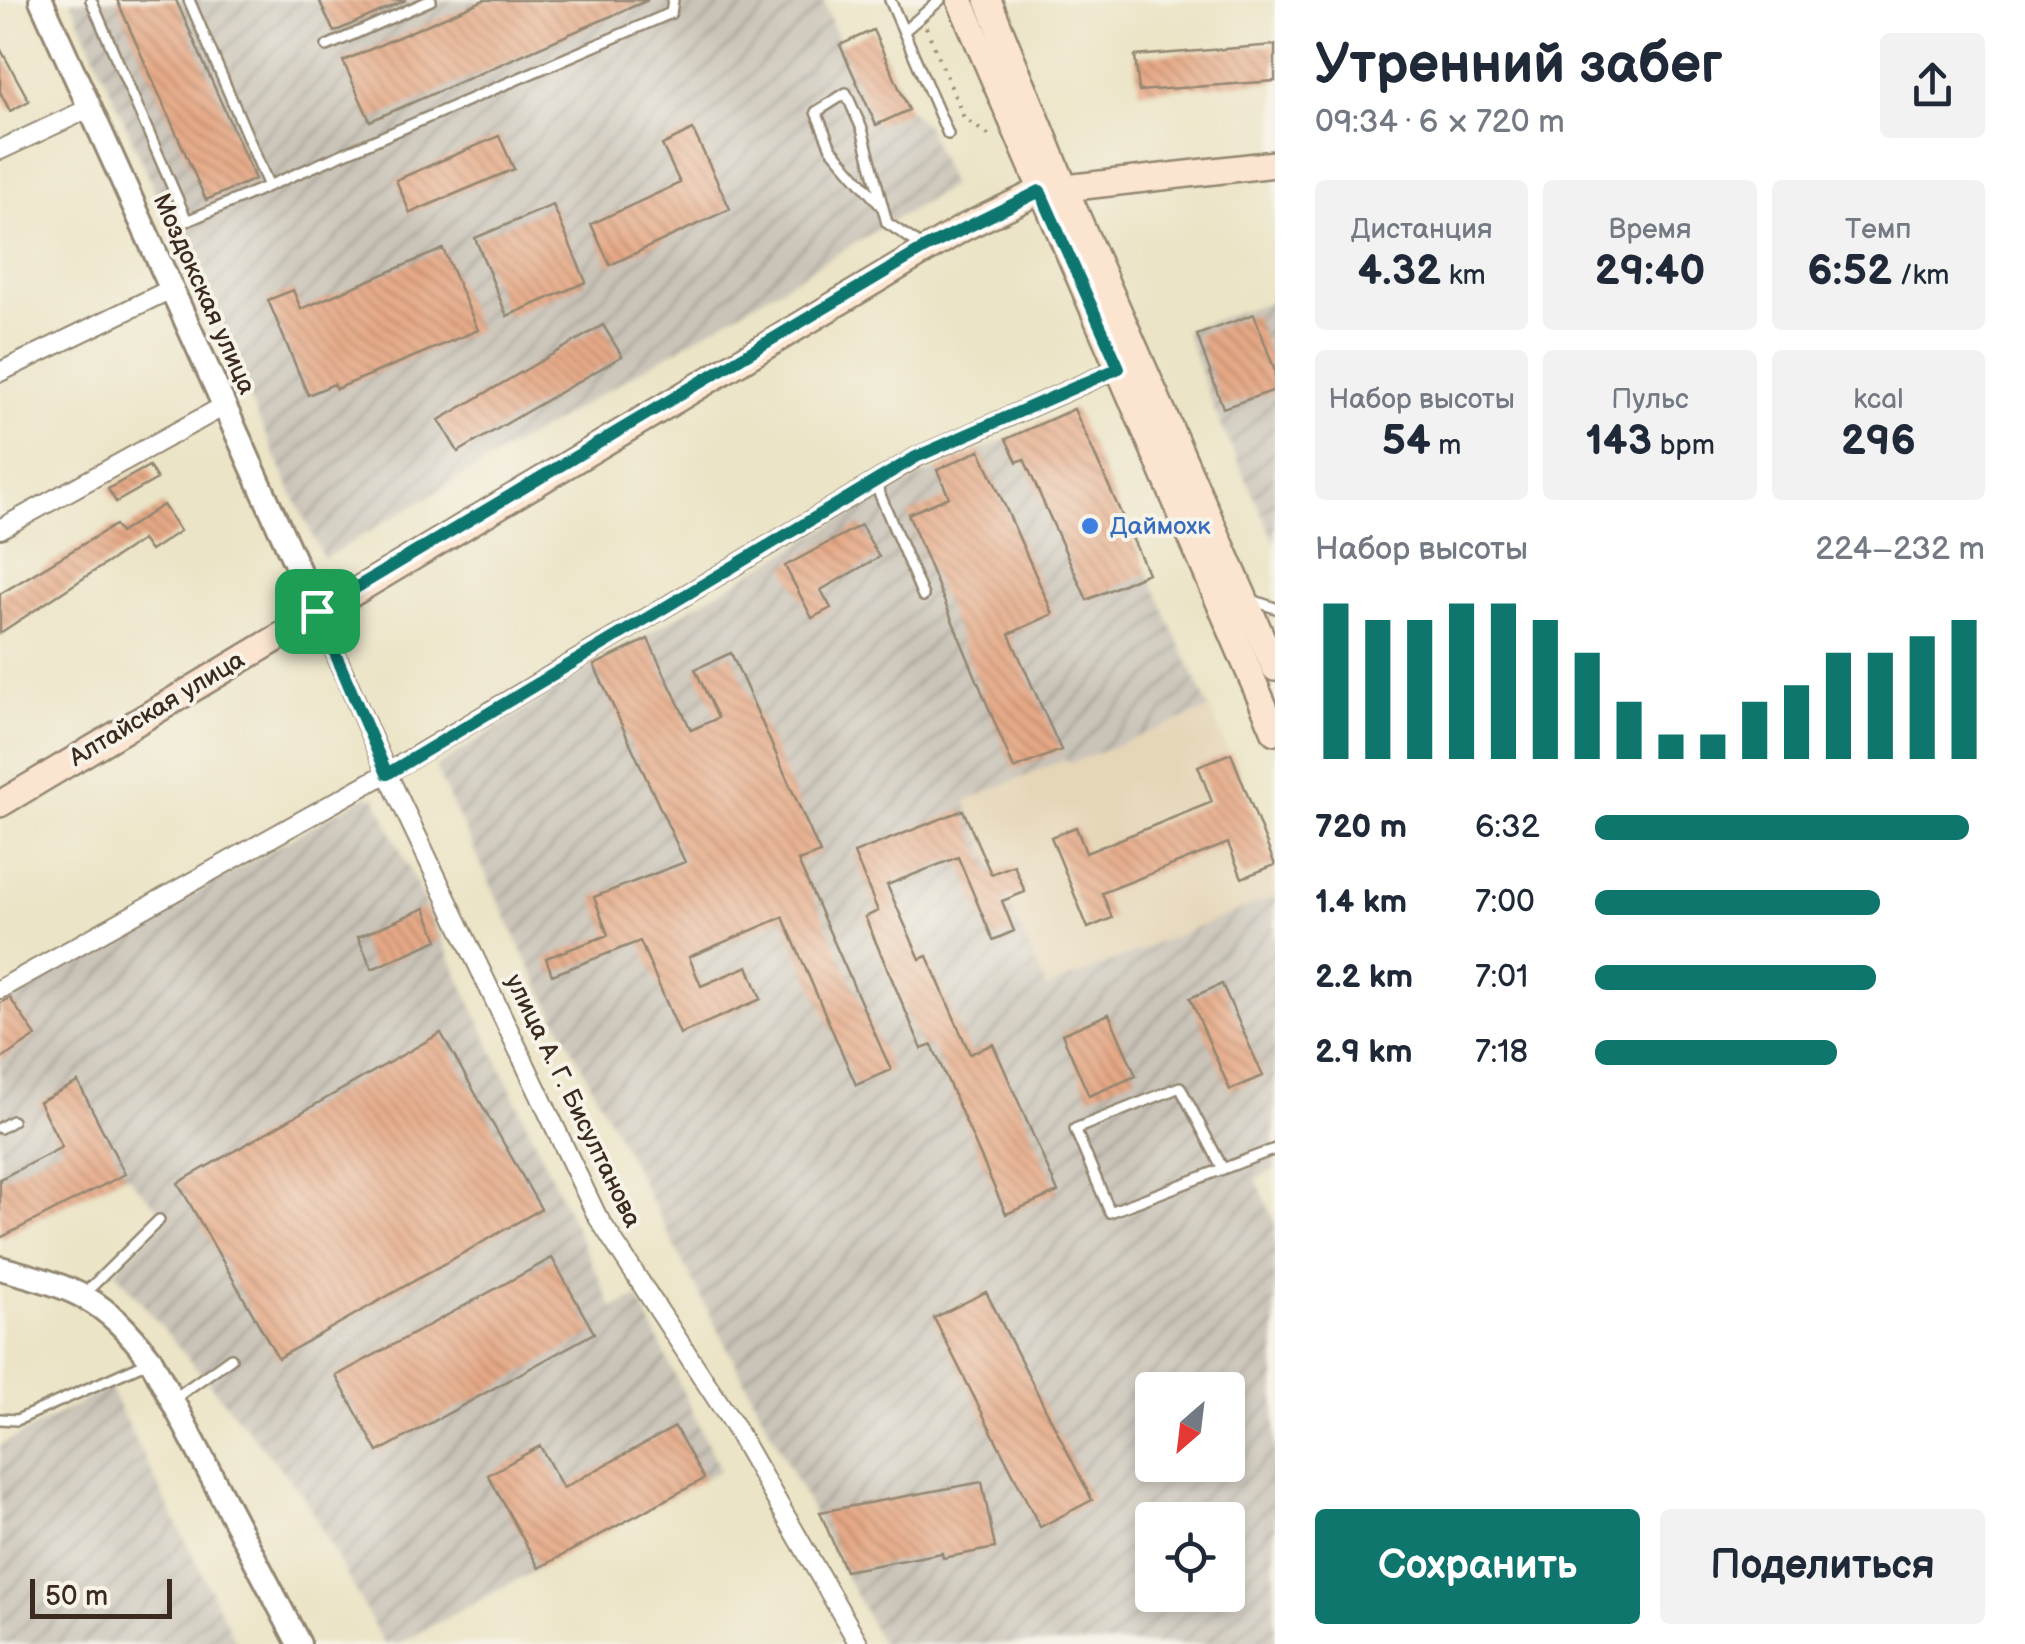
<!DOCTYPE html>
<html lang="ru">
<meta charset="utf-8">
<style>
:root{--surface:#fff;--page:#f2f2f3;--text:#1f2937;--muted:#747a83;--accent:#0f766e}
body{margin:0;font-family:"Balsamiq Sans",sans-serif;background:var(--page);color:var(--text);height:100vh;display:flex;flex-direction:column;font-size:38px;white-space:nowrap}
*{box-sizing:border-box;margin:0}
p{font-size:32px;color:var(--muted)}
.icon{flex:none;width:55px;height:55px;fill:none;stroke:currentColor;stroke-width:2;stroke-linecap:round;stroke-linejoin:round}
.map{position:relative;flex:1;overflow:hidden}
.panel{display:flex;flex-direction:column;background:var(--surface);width:750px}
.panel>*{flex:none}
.needle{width:65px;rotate:208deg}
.controls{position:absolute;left:1135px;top:1372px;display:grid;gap:20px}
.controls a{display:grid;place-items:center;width:110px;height:110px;border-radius:10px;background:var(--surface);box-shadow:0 5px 15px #0003;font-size:50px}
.scale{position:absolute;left:30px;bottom:25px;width:142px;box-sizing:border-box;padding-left:10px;border:5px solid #3b2a1e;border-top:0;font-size:28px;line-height:35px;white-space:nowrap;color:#3b2a1e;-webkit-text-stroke:8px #f7f3e8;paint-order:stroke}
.pin{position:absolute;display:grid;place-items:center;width:85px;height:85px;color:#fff;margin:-42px;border-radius:20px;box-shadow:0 5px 15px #0006}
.round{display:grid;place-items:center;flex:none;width:105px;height:105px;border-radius:10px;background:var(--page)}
.overview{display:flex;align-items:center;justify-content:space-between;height:170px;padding:0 40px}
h1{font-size:55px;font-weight:600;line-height:75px}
.metrics{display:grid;grid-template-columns:repeat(3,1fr);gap:15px;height:170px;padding:10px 40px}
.metrics div{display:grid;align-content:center;border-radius:10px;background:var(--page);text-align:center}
.metrics b{font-size:42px;font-weight:600}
.metrics small{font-size:28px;font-weight:400}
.metrics p{font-size:28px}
.chart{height:280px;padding:20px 40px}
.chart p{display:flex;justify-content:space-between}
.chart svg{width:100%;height:180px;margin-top:10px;stroke:var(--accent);stroke-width:6}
.action{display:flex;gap:20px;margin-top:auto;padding:20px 40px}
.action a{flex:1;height:115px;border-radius:10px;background:var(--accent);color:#fff;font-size:40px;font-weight:600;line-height:115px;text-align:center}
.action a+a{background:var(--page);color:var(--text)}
ul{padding:0 40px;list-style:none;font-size:32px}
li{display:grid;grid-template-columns:160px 120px 1fr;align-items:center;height:75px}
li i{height:25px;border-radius:12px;background:var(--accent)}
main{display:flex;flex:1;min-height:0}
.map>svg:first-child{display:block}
.built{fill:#e5d6b7}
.industrial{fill:url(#industrial-furrows);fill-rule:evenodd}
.building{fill:url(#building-back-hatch)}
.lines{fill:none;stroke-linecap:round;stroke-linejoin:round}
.service-casing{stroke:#938772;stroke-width:14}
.minor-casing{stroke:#938772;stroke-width:22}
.tertiary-casing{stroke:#938772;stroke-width:28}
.secondary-casing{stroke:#938772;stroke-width:30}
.path{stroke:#938772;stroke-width:4;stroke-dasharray:2.5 8;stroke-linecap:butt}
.service{stroke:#fff;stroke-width:9}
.minor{stroke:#fff;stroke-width:18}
.tertiary{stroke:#fff;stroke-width:22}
.secondary{stroke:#fce5d0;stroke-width:25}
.route-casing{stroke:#fff;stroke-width:20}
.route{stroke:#0f766e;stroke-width:12}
.shop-dot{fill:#3f7fe0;stroke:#f7f3e8;stroke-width:4}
.labels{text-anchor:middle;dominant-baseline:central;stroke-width:8;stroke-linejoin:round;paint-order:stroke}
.street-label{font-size:25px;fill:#3b2a1e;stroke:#f7f3e8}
.shop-label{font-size:25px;fill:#366cbe;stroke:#f7f3e8;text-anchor:start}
</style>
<main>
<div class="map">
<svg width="1275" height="1644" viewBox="0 0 1275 1644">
<defs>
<pattern id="industrial-furrows" width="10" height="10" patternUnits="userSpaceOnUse" patternTransform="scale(2.5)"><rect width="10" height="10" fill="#c9c3b8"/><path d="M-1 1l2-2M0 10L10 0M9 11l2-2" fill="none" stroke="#a49f95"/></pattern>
<pattern id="building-back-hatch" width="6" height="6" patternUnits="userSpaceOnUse" patternTransform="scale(2.5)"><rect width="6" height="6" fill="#e6a986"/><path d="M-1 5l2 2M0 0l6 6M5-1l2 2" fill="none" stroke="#bc8a6d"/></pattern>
</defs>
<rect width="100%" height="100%" fill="#f7f3e8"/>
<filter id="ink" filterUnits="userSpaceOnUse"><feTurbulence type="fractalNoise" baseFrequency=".01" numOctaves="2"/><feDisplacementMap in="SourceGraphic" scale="20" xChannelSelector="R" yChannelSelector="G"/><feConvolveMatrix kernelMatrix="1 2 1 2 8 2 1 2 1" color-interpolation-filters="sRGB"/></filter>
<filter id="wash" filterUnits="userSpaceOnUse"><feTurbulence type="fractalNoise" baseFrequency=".0048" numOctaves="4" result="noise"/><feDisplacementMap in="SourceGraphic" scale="40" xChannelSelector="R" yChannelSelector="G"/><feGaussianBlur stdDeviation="2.25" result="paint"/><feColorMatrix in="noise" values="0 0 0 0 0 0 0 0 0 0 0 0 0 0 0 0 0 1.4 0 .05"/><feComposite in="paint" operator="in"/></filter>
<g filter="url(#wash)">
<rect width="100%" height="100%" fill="#ebe4c6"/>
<path class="built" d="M1209,709L1275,858V896L1045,988L965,800L1065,758L1071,763Z"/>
<path class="industrial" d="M71,0H823L840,45L873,30L909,110L927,127L951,186L323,559L180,249Z
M1275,300V543L1215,412L1185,330Z
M1074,409L1209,709L1071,763L1065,759L965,801L1046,988L1275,896V1169L1256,1179L1275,1223V1644H881L529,965L435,768L594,665L897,487ZM1152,1390H1228V1465H1152ZM1152,1520H1228V1595H1152Z
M366,796L376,798L613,1309L638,1297L720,1470L398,1644H384L304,1497L115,1271L167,1218L126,1174L0,1238V1003Z
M109,1387L237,1644H0V1446Z"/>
<g id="blocks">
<path class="building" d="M117,0H176L255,179L206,200Z
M319,0H406L334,32Z
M484,0H648L370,121L343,61Z
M873,30L909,110L876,125L840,45Z
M1275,45V81L1139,91L1135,56Z
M0,48L29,101L10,111L0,92Z
M693,130L730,209L610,265L591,224L680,183L662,145Z
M499,136L514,169L410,213L396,180Z
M553,205L586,282L507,316L475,238Z
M443,249L478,330L336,389L334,384L308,395L268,300L293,290L301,309Z
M1254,314L1275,371V390L1223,408L1197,335Z
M603,325L622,356L458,452L439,420Z
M1074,409L1148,573L1087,600L1024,459L1017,462L1006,439Z
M980,450L1053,614L1009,634L1061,750L1014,769L908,514L949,497L937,470Z
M149,466L157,479L116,502L108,489Z
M163,505L180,531L150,551L142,540L0,633V594L115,525L120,533Z
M861,525L879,557L821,590L831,608L812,618L785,566Z
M648,639L691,730L718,718L695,669L731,653L820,853L798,861L891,1070L856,1085L783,917L689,957L701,986L748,966L761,999L680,1034L640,941L552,975L546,958L608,935L594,897L685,862L594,665Z
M1231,753L1275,865L1242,878L1228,843L1102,893L1112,918L1088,928L1051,837L1076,827L1086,853L1212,802L1198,766Z
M963,810L991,874L1014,865L1025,892L1002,901L1014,931L993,940L958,857L887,885L920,959L927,956L970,1054L993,1044L1058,1192L1006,1214L932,1045L922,1049L865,917L878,911L854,853Z
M425,908L438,940L372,969L358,937Z
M1222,984L1263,1076L1230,1090L1190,998Z
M10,998L36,1036L0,1060V1003Z
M1109,1014L1136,1076L1089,1096L1062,1034Z
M441,1033L541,1209L278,1358L178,1183Z
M78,1082L125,1174L0,1238V1179L62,1147L39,1102Z
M552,1258L594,1333L378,1452L336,1376Z
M986,1292L1092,1500L1040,1527L934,1318Z
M675,1427L704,1479L539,1568L488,1475L540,1446L563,1488Z
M982,1482L995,1548L943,1558L942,1553L845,1571L820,1512Z"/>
</g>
</g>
<g filter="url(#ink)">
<use href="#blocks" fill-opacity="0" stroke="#938772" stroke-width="2.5"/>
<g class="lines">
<g class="service-casing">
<path id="service" d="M91,0L187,221L671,13L673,0
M189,0L268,184
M890,0L948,134
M904,31L940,0
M327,46L431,0
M882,207L831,148L816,112L846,93L862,129L887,223L922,246
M875,483L923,596
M1249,599L1275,608
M0,1128L12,1121
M1223,1169L1180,1087L1075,1129L1110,1212L1275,1149
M83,1295L159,1220
M172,1400L231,1358
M0,1419L17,1420L150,1361"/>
</g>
<g class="minor-casing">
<path id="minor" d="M0,150L90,108
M0,372L171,289
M0,529L224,406
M317,611L387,773L597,1216L731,1421L859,1644
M0,989L387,773L917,457L1119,368"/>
</g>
<g class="tertiary-casing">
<path id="tertiary" d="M41,0L317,611
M0,1268C75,1288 103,1297 151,1360L299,1644"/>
</g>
<g class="secondary-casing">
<path id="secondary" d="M960,0L1275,732
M988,0L1065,189L1275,668
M0,804L963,228L1040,191L1275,164"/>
</g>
<path class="path" d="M926,27L964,118L994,139"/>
<use href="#service" class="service"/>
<use href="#minor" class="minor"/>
<use href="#tertiary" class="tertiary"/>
<use href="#secondary" class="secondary"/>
</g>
</g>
<g class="lines" filter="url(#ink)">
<g class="route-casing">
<path id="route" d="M1040,191L1119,368L916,457L387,774L317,611L925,248Z"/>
</g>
<use href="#route" class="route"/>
</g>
<circle class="shop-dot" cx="1090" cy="526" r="10"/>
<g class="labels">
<g class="street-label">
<text transform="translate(204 294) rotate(66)">Моздокская улица</text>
<text transform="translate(157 709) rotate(-31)">Алтайская улица</text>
<text transform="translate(573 1101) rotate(64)">улица А. Г. Бисултанова</text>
</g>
<g class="shop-label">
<text x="1110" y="526">Даймохк</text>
</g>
</g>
</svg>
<div class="controls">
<a><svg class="needle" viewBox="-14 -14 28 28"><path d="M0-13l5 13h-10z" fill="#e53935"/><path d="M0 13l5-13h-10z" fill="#747a83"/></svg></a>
<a><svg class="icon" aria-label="locate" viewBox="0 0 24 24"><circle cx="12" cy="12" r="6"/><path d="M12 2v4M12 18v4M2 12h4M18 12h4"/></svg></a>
</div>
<div class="scale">50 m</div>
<div class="pin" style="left:317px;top:611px;background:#1e9e55"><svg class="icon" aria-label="arrive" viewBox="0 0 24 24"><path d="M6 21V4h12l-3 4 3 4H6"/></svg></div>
</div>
<section class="panel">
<div class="overview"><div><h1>Утренний забег</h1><p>09:34 · 6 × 720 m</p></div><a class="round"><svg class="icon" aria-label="share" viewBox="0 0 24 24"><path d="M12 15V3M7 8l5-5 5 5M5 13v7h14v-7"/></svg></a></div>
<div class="metrics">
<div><p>Дистанция</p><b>4.32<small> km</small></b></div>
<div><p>Время</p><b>29:40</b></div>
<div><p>Темп</p><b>6:52<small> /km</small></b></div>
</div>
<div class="metrics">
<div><p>Набор высоты</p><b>54<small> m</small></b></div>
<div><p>Пульс</p><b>143<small> bpm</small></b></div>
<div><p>kcal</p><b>296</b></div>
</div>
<div class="chart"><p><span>Набор высоты</span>224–232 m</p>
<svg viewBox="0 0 160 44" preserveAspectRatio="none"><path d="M5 44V6M15 44V10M25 44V10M35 44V6M45 44V6M55 44V10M65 44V18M75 44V30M85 44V38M95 44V38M105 44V30M115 44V26M125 44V18M135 44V18M145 44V14M155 44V10"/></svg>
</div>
<ul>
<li><b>720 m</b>6:32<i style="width:96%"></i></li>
<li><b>1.4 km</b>7:00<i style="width:73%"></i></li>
<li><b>2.2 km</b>7:01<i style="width:72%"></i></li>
<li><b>2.9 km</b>7:18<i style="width:62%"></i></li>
</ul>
<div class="action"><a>Сохранить</a><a>Поделиться</a></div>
</section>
</main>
